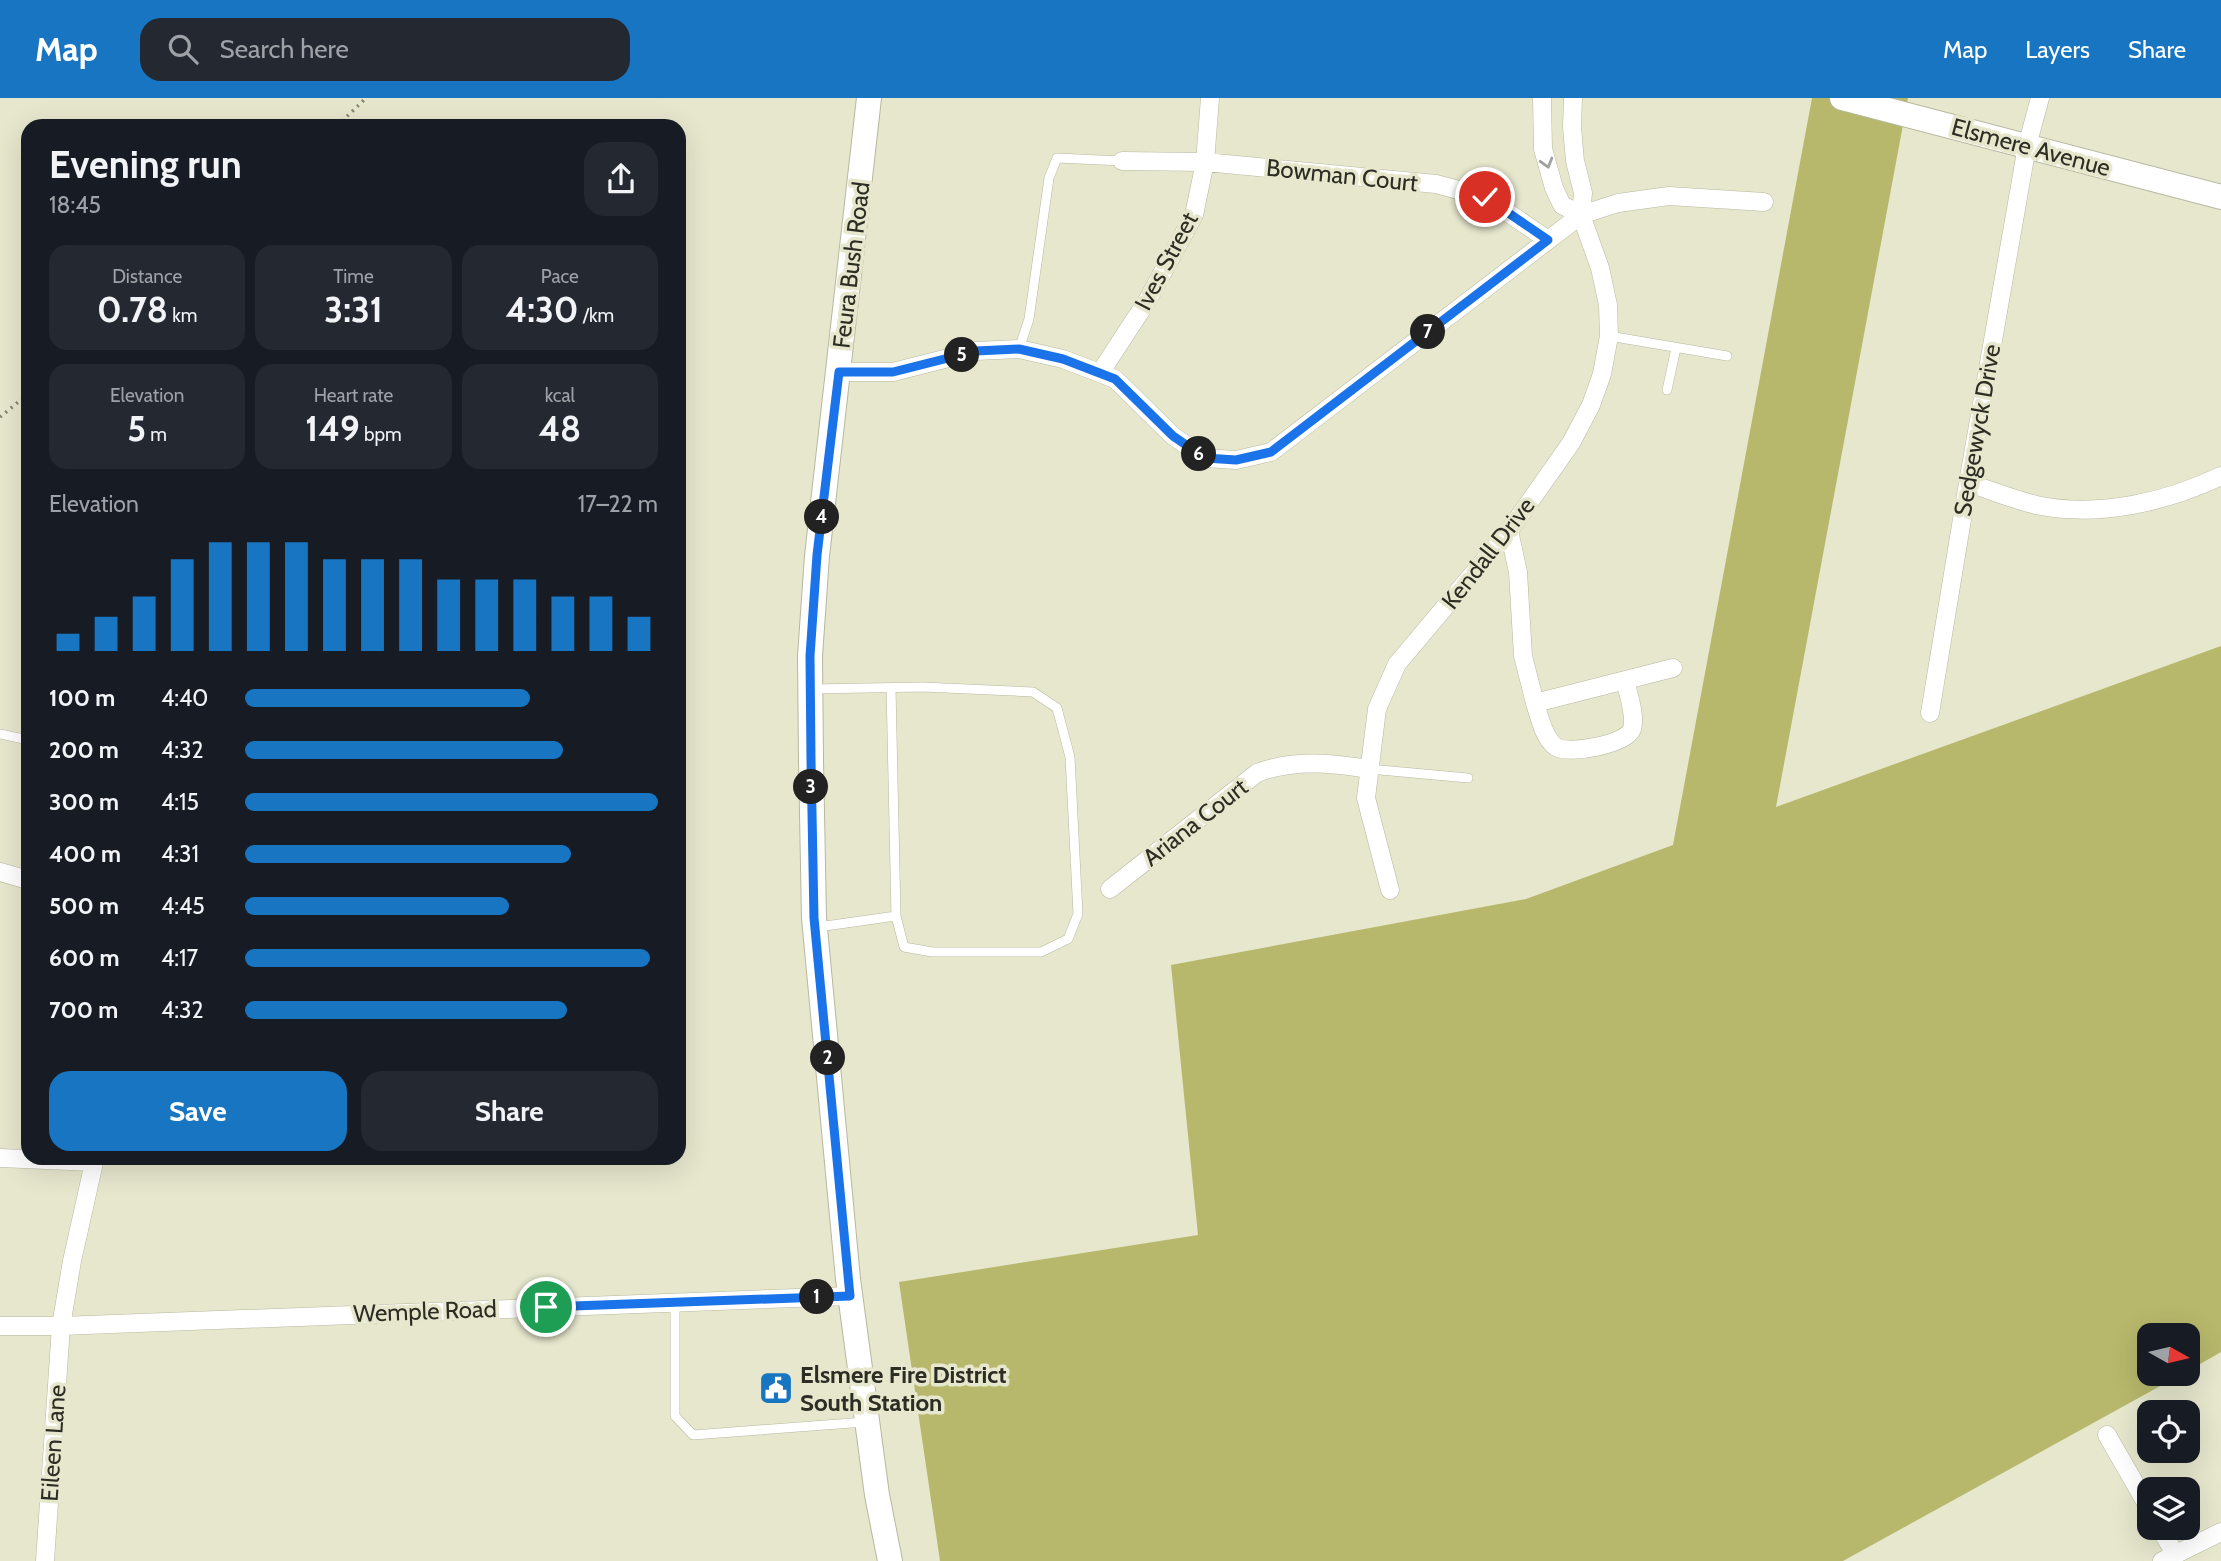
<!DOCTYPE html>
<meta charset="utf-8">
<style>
:root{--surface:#171b24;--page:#242831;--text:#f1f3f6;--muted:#9ea1a6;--accent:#1875c1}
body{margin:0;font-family:Cabin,sans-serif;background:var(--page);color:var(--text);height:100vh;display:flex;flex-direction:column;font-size:26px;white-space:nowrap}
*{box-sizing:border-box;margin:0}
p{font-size:23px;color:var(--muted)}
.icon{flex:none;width:38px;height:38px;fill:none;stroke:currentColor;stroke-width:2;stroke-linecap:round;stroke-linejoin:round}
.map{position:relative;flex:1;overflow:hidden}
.details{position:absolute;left:21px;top:21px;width:665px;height:1046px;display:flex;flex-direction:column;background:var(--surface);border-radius:21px;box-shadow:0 7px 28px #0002}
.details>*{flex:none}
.needle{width:46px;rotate:98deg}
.buttons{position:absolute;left:2137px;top:1225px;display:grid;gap:14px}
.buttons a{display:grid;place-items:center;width:63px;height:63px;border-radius:14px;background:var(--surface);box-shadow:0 7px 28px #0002;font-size:35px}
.pin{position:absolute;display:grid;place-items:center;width:60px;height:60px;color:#fff;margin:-30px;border:4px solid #fff;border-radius:50%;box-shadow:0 2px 7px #0007}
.km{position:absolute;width:35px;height:35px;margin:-18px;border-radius:50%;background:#222;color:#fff;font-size:19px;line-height:35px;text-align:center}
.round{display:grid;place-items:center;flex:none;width:74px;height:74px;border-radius:21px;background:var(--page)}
.summary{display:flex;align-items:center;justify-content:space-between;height:119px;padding:0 28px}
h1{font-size:38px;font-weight:800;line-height:52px}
.figures{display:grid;grid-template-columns:repeat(3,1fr);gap:10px;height:119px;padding:7px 28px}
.figures div{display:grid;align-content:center;border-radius:18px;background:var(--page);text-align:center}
.figures b{font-size:35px;font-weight:800}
.figures small{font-size:19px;font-weight:400}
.figures p{font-size:19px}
.chart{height:196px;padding:14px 28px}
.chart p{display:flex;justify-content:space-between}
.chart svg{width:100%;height:126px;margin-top:7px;stroke:var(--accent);stroke-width:6}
.button{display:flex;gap:14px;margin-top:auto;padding:14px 28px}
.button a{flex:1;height:80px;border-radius:21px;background:var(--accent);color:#fff;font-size:28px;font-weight:800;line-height:80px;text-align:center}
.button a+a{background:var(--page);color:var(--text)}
ul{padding:0 28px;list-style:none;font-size:23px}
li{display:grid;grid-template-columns:112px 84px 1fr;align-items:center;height:52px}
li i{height:18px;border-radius:9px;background:var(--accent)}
header{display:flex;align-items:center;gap:42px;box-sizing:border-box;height:98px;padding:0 35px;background:var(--accent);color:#fff}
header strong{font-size:33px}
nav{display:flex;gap:38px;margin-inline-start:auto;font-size:24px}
.search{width:490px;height:63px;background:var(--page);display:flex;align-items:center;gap:18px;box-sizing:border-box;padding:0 24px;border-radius:21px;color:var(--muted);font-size:26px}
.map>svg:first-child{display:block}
.green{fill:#b7b86b}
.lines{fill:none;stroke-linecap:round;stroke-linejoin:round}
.lane-casing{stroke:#b7b89f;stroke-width:10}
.street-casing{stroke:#b7b89f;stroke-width:19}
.secondary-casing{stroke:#b7b89f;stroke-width:26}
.path{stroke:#838472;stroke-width:3.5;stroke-dasharray:2 5;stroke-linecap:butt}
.lane{stroke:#fff;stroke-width:9}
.street{stroke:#fff;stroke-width:18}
.secondary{stroke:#fff;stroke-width:24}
.oneway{stroke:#a0a09c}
.route-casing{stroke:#fff;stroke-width:14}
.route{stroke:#1a73e8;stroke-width:9}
.labels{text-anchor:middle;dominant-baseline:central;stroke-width:7;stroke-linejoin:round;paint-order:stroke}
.street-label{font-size:24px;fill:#2c2d23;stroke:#e6e7cd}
.poi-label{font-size:24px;font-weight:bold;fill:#2c2d23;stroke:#e6e7cd;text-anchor:start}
</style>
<header>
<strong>Map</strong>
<div class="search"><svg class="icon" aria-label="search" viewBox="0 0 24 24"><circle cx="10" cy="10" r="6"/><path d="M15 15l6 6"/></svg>Search here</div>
<nav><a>Map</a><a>Layers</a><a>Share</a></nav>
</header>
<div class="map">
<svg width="2221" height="1463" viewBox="0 0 2221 1463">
<rect width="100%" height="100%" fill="#e6e7cd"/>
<path class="green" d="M1812,0H1908L1776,709L2221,548V1254L2188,1273V1237H2149V1276H2182L1843,1463H940L899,1184L1198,1137L1171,867L1526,801L1673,747Z"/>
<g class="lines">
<g class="lane-casing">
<path id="lane" d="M1609,238L1727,258
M1019,251L1029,221L1049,80L1057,60L1122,63
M1667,292L1676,250
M891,590L896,818
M812,591L923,589L1033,594L1057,610L1070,659L1078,816L1068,841L1041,854H932L904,849L896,818L818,829
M0,636L28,642
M1369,671L1468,680
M675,1204V1318L693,1337L865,1324"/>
</g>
<g class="street-casing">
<path id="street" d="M1542,0L1543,51L1554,90L1562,107L1581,117
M1122,63L1205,64L1436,86L1485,99L1548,142
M839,274H893L976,253L1019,251L1063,261L1115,281L1173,338L1205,360L1236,362L1271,354L1581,117L1618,105L1669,98L1764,104
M1100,275L1147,203L1194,117L1205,64L1210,0
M1968,385C1991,392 2016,403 2041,408C2101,419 2166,404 2221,378
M1509,433L1518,474L1523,558L1535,605L1673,570
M1535,605C1539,618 1544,641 1556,649C1569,657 1627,646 1632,631C1636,617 1628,596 1625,582
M1930,615L1968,385L2027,48L2040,0
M0,774L28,782
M1110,791L1257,675C1293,661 1332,665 1369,671
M1390,792L1366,700L1377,611L1397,566L1509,433L1571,345L1591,307L1602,276L1609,238L1608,207L1600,170L1581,117L1583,95L1575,63L1572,29L1573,0
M0,1060L93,1064
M0,1228H61L850,1198
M2107,1337L2149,1410
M2160,1430L2175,1456
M45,1463L61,1228L72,1163L95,1060
M2162,1463L2221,1434"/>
</g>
<g class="secondary-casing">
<path id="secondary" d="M869,0L817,458L810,558L811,662L814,820L848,1181L877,1397L890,1463
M1842,0L2221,99"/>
</g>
<path class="path" d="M337,28L366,0
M0,319L28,296"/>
<use href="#lane" class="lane"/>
<use href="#street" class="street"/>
<use href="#secondary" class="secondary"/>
</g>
<defs><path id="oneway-chevron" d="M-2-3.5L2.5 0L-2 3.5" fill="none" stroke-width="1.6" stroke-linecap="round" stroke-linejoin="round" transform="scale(1.75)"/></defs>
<use class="oneway" href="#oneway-chevron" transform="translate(1547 65) rotate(74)"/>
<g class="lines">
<g class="route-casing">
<path id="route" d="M546,1209L850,1198L814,820L811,662L810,558L817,457L839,274H893L976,253L1019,251L1063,261L1115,281L1173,338L1205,360L1236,362L1271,354L1548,142L1485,99"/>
</g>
<use href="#route" class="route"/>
</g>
<defs>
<g id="civic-square" transform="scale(1.75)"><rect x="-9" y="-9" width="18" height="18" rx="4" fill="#1875c1" stroke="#e6e7cd"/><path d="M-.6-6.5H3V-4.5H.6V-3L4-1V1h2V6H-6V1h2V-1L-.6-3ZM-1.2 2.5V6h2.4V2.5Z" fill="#fff"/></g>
</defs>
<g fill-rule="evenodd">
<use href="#civic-square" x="776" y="1290"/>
</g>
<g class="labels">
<g class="street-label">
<text transform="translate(2031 49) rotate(15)">Elsmere Avenue</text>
<text transform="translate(1342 77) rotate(6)">Bowman Court</text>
<text transform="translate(1166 163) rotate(-62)">Ives Street</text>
<text transform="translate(851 167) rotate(-83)">Feura Bush Road</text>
<text transform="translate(1977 332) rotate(-80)">Sedgewyck Drive</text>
<text transform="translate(1488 455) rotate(-52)">Kendall Drive</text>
<text transform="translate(1195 724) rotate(-38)">Ariana Court</text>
<text transform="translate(425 1213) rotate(-2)">Wemple Road</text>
<text transform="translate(53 1345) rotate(-86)">Eileen Lane</text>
</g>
<g class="poi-label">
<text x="800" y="1276">Elsmere Fire District<tspan x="800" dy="28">South Station</tspan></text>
</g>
</g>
</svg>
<div class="buttons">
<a><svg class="needle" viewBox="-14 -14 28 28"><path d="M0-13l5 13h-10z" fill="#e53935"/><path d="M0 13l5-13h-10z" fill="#9ea1a6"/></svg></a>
<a><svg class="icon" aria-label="locate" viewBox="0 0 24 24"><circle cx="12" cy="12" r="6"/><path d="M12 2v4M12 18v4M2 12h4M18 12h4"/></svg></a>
<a><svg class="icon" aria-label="layers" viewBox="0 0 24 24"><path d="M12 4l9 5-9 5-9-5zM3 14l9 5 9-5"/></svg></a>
</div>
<div class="pin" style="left:546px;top:1209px;background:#1e9e55"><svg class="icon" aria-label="arrive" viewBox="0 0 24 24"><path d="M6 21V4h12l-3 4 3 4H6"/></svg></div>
<div class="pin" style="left:1485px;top:99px;background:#d93025"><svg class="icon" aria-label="check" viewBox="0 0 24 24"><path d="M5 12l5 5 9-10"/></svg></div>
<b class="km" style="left:817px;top:1199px">1</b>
<b class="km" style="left:828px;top:960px">2</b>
<b class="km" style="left:811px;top:689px">3</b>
<b class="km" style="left:822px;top:419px">4</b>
<b class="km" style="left:962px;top:257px">5</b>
<b class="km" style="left:1199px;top:356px">6</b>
<b class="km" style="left:1428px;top:234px">7</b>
<section class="details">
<div class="summary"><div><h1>Evening run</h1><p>18:45</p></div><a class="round"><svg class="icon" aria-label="share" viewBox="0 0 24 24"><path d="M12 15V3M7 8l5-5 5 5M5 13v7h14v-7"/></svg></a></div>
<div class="figures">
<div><p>Distance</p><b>0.78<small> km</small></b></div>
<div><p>Time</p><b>3:31</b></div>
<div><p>Pace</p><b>4:30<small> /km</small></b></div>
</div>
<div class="figures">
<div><p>Elevation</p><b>5<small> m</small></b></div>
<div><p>Heart rate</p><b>149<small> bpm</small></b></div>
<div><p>kcal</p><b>48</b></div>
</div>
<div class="chart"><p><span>Elevation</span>17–22 m</p>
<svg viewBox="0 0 160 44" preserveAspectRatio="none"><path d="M5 44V38M15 44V32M25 44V25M35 44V12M45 44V6M55 44V6M65 44V6M75 44V12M85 44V12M95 44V12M105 44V19M115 44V19M125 44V19M135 44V25M145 44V25M155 44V32"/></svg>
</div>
<ul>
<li><b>100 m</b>4:40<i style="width:69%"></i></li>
<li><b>200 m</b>4:32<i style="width:77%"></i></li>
<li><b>300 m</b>4:15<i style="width:100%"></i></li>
<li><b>400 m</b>4:31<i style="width:79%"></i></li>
<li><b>500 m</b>4:45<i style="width:64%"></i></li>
<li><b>600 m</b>4:17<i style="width:98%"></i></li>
<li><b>700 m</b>4:32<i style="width:78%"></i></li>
</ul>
<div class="button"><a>Save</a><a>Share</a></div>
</section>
</div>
